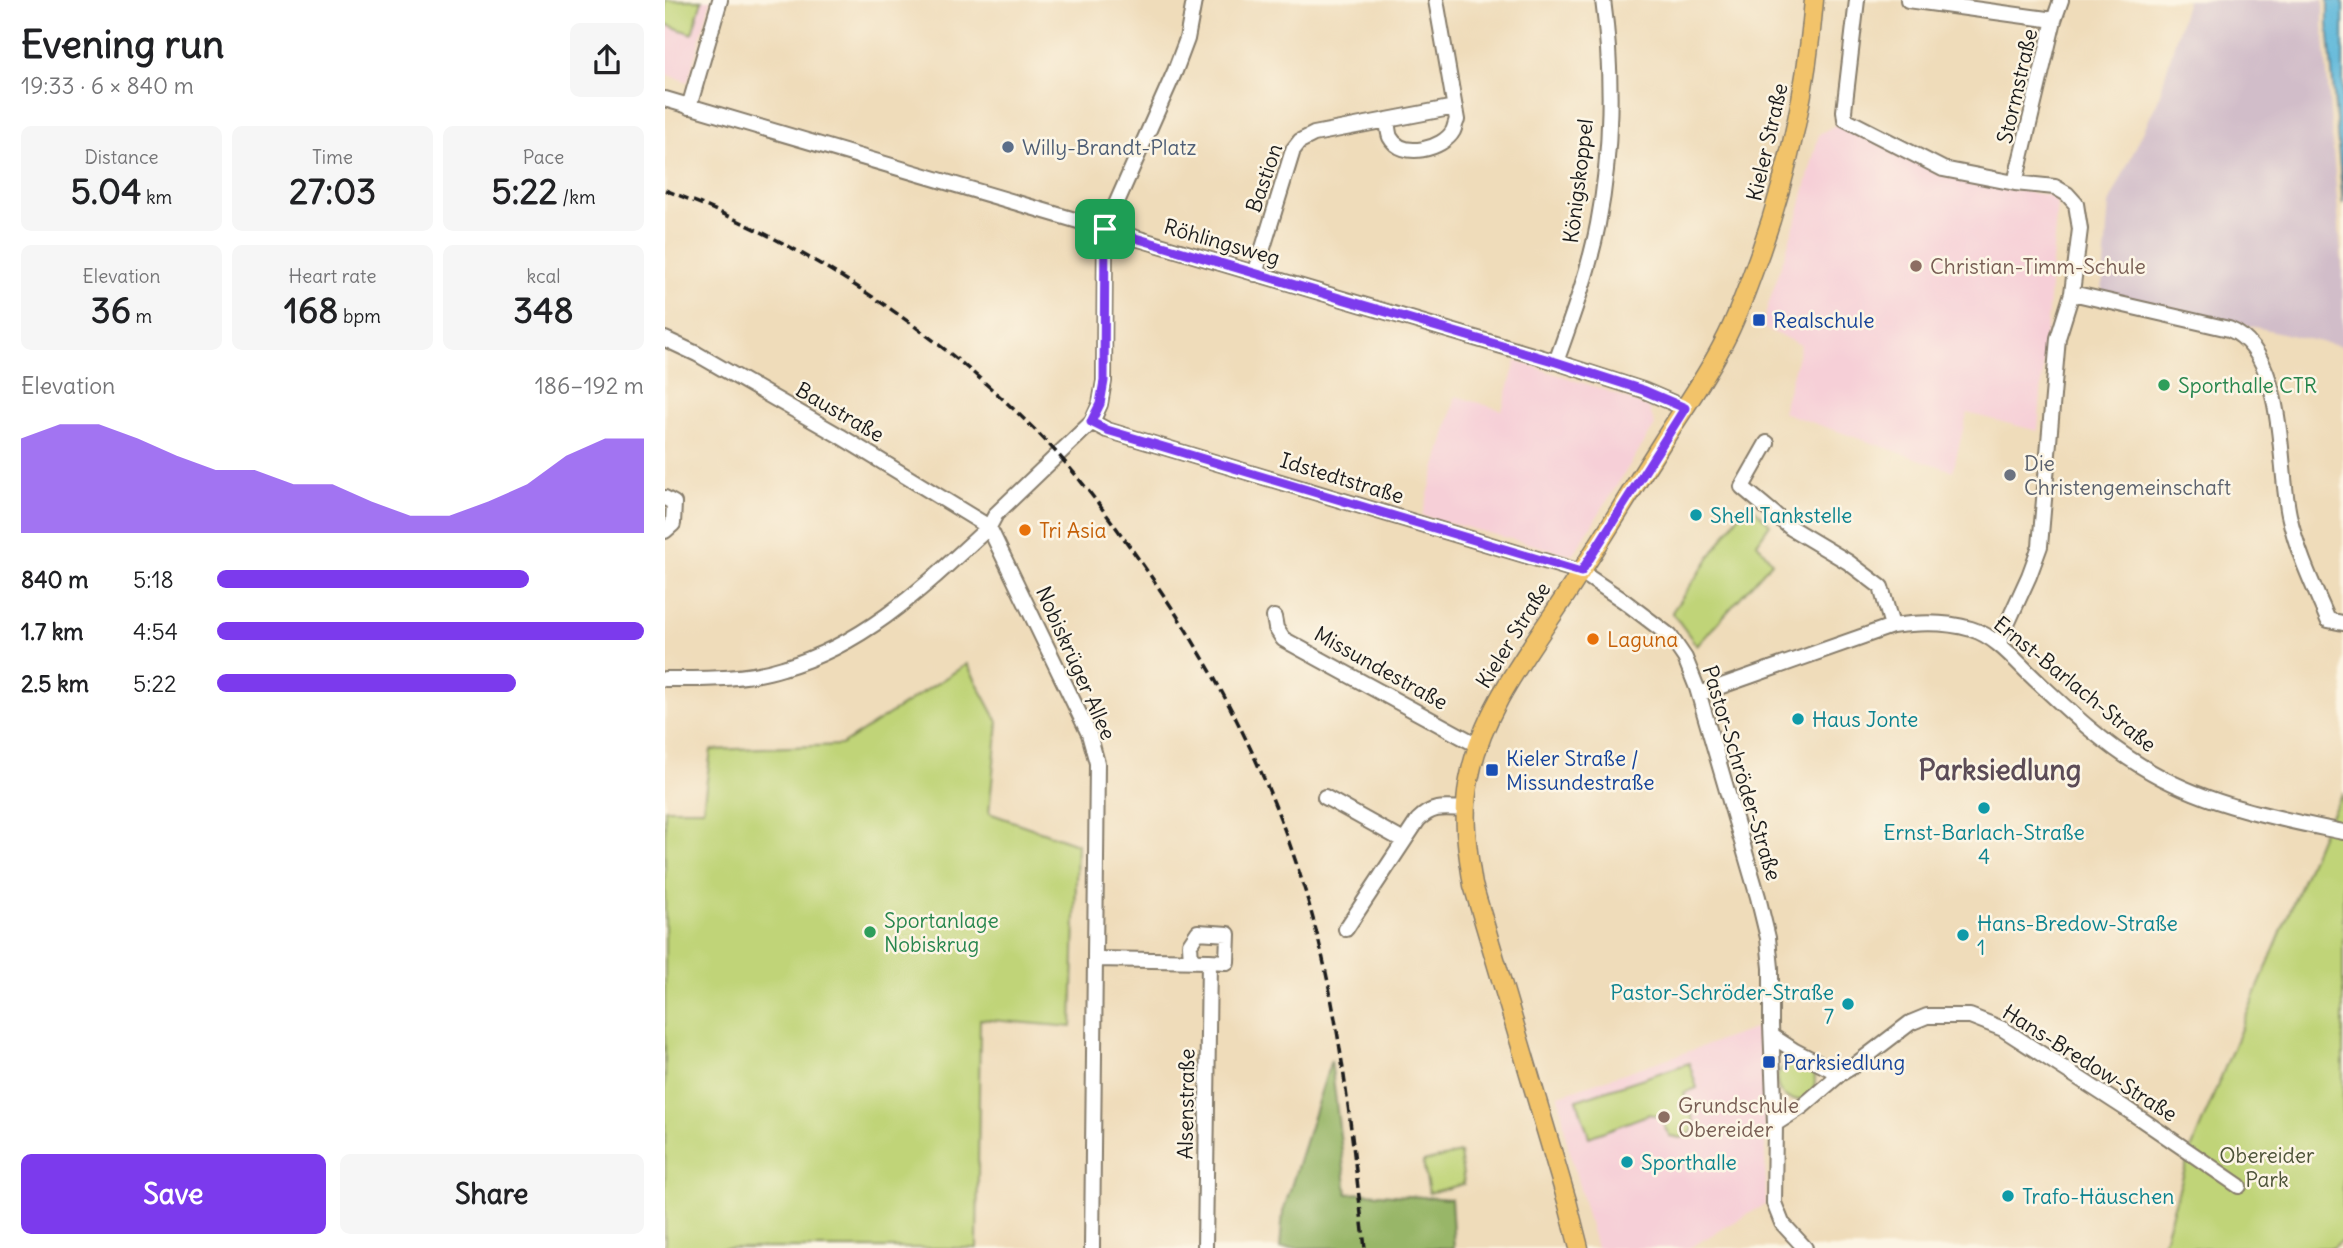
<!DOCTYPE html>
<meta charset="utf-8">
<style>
:root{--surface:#fff;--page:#f6f6f6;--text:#202124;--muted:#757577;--accent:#7c3aed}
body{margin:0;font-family:Delius,sans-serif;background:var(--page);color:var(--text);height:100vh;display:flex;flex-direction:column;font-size:26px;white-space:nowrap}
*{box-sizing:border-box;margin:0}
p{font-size:23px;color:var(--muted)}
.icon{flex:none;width:38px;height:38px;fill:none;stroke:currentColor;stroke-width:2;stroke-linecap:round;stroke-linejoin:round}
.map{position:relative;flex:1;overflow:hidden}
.drawer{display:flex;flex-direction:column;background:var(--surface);width:665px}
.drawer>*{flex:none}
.pin{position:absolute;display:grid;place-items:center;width:60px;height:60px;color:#fff;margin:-30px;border-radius:14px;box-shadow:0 4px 10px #0006}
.round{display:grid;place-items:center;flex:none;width:74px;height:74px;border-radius:10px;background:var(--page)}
.overview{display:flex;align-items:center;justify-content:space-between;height:119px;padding:0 21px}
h1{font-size:38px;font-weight:700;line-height:52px}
.stats{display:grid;grid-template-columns:repeat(3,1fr);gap:10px;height:119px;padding:7px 21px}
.stats div{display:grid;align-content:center;border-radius:10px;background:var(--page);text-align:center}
.stats b{font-size:35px;font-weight:700}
.stats small{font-size:19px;font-weight:400}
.stats p{font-size:19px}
.chart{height:196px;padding:14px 21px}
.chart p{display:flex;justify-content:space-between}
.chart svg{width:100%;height:126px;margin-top:7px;fill:var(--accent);opacity:.7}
.action{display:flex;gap:14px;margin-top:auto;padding:14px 21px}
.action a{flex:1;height:80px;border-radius:10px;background:var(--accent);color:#fff;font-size:28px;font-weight:700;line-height:80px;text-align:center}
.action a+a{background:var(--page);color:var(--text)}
ul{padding:0 21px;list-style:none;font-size:23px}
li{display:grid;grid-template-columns:112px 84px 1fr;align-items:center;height:52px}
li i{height:18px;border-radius:9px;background:var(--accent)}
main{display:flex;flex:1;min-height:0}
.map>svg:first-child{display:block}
.built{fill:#f6cfd7}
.industrial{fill:#d1bdc9}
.green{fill:#c0d478;stroke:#6e784a;stroke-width:2}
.forest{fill:#98b668;stroke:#5a6942;stroke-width:2}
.water{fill:#5db7da;stroke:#3c6a7b;stroke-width:2}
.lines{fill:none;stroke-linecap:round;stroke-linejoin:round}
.minor-casing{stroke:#867c6b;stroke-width:18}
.major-casing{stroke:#867c6b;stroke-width:21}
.minor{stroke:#fff;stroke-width:14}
.major{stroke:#f2c36a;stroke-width:18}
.rail{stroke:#1c1c1c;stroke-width:3.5;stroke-dasharray:10 5;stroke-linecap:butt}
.route-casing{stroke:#fff;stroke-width:14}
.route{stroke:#7c3aed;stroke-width:9}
.service-dot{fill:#5c6f8a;stroke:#fcf5e5;stroke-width:2.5}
.education-dot{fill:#8d6e63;stroke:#fcf5e5;stroke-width:2.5}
.transit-dot{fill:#1a4fb4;stroke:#fcf5e5;stroke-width:2.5}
.leisure-dot{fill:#2e9e5b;stroke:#fcf5e5;stroke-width:2.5}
.worship-dot{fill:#6b7280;stroke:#fcf5e5;stroke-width:2.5}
.culture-dot{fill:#0f9aa8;stroke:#fcf5e5;stroke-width:2.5}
.food-dot{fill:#e8710a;stroke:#fcf5e5;stroke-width:2.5}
.labels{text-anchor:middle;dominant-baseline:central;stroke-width:5;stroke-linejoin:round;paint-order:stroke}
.street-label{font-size:21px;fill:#1c1c1c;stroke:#fcf5e5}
.service-label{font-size:21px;fill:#4e5e75;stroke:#fcf5e5;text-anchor:start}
.education-label{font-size:21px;fill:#785e54;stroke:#fcf5e5;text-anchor:start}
.transit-label{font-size:21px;fill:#164399;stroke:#fcf5e5;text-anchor:start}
.leisure-label{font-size:21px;fill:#27864d;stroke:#fcf5e5;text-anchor:start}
.worship-label{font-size:21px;fill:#5b616d;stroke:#fcf5e5;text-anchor:start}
.culture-label{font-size:21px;fill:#0d838f;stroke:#fcf5e5;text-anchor:start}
.food-label{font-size:21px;fill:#c56008;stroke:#fcf5e5;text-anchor:start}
.park-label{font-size:21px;fill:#4d5338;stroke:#fcf5e5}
.district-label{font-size:28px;font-weight:bold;fill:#5b4b56;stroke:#fcf5e5}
</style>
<main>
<section class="drawer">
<div class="overview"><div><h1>Evening run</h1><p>19:33 · 6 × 840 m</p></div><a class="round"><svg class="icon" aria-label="share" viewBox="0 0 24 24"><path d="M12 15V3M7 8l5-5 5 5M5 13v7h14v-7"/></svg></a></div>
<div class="stats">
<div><p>Distance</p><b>5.04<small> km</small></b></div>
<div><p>Time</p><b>27:03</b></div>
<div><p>Pace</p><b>5:22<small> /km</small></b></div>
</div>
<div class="stats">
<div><p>Elevation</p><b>36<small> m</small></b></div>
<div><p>Heart rate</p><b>168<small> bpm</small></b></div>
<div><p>kcal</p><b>348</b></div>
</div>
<div class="chart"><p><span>Elevation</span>186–192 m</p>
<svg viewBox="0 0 160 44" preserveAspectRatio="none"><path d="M0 44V11L10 6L20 6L30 11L40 17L50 22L60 22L70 27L80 27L90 33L100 38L110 38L120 33L130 27L140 17L150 11L160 11V44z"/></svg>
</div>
<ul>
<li><b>840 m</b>5:18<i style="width:73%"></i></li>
<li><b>1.7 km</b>4:54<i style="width:100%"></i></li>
<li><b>2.5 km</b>5:22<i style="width:70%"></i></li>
</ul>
<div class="action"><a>Save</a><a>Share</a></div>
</section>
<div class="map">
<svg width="1678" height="1248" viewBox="0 0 1678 1248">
<rect width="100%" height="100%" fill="#fcf5e5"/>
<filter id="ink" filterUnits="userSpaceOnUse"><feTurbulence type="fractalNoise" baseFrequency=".0143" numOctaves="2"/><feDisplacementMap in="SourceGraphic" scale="14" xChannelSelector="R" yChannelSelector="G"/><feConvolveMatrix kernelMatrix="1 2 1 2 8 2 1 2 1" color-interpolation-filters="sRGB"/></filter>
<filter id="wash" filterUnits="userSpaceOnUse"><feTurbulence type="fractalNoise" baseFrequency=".00686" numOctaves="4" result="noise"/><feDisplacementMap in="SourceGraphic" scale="28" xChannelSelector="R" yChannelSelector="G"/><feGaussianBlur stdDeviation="1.57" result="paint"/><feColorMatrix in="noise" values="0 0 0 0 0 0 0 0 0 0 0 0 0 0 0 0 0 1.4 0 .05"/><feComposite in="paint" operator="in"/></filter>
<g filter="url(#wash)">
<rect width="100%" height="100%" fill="#efdcba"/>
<path class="built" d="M0,0H46L23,82L0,74Z
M1172,124L1293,180L1388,196L1392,204L1373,431L1302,413L1288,471L1117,412L1136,345L1096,327L1136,205L1154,134Z
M851,361L937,389L984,408L990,425L908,555L757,516L791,396L837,410Z
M1098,1026L1101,1204L1024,1248H931L901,1138L894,1095Z"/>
<path class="industrial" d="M1522,0H1658V24L1678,278V347L1437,292L1444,204L1493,100Z"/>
<path class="green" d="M0,0H37L27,34L0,24Z
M1083,502L1105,524L1092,543L1107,562L1032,646L1007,612Z
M302,664L333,722L324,813L412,844L407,1027L315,1019L312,1248H0V809H38L46,750L176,745Z
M1678,794V1239L1668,1248H1500L1498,1243L1525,1152L1659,828Z
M1112 1081a19 19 0 1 1 38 0a19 19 0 1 1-38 0Z
M1024,1063L1032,1088L1019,1093L1030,1124L1026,1133L1016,1138L1005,1136L1000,1128L996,1117L985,1114L924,1137L912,1100Z
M795,1153L799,1184L764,1193L758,1162Z"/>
<path class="forest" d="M666,1060L682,1194L699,1193L786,1199L789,1248H615L618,1212Z"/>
<path class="water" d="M1663,0H1678V204L1663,23Z"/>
</g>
<g filter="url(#ink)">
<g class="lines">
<g class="minor-casing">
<path id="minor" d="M1192,0L1179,111L1180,119L1278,169L1350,183L1390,187L1402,194L1411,204L1415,229L1407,293L1393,338L1375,546L1364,576L1333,644
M1243,0L1389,20
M0,99L891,362L978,390L1020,408
M24,107L55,0
M722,120C723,125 723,132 725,137C737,160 778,149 788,131C790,127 790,123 792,120L771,0
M1350,183L1389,20L1396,0
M590,274L628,150L635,141L649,134L790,107
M1407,293L1564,329C1621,352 1613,464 1624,515C1632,552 1648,585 1663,620L1678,623
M0,339L32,354L175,436L324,527
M891,362C907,317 924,271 933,224C947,152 948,72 938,0
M427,422L442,430L916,572L959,601L1005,636L1020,658L1032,688L1093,897L1103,938L1106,968V1025L1110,1124L1109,1203L1117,1223L1140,1248
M1102,443L1077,487L1126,528L1183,562L1216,587L1227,626
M0,498L9,503L8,524L0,531
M324,527L424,734L432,763L427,1248
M609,617L611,628L618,639L814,746
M0,679C39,679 81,680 118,668C202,644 262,584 324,527L331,514L427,422L435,404L439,381L440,229L510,71L522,39L529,1
M1034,694L1227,626C1254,622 1280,621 1306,629C1333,637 1353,664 1373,682C1405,712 1438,743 1476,766C1539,805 1607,817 1678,832
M660,797L739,841
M681,929L753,820C768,805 779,808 799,809
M430,959L544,961L540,1248
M526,961L525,944L533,932L563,934L562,962L544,961
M1107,1036L1130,1051L1175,1074L1138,1106L1110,1124
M1175,1074L1190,1065L1245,1023L1262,1016H1305L1338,1029L1460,1108L1574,1186"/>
</g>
<g class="major-casing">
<path id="major" d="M914,1248L902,1201L808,885C802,849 797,816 804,780C816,713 862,654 899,598C932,548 963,496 995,446C1017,411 1041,378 1059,342C1074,314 1084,283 1095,253C1124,171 1142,87 1149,0"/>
</g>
<use href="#minor" class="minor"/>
<use href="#major" class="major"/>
<path class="rail" d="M0,190C140,242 272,330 376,436C409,470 438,509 465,547C544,655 606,773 643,901C676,1014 686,1132 700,1248"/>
</g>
</g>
<g class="lines" filter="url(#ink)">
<g class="route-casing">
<path id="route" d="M440,229L891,362L978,390L1020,408L916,572L442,430L426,422L435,404L439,381Z"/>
</g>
<use href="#route" class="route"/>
</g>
<circle class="service-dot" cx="343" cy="147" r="7"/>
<g class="education-dot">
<circle cx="1251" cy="266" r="7"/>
<circle cx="999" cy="1117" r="7"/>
</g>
<g class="transit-dot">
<rect x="1087" y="313" width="14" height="14" rx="3.5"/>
<rect x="820" y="763" width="14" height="14" rx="3.5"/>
<rect x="1097" y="1055" width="14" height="14" rx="3.5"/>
</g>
<g class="leisure-dot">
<circle cx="1499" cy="385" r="7"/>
<circle cx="205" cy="932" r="7"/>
</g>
<circle class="worship-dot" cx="1345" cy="475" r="7"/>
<g class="culture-dot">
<circle cx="1031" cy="515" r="7"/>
<circle cx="1133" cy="719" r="7"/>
<circle cx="1319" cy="808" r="7"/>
<circle cx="1298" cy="935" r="7"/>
<circle cx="1183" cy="1004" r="7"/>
<circle cx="962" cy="1162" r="7"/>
<circle cx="1343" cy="1196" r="7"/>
</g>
<g class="food-dot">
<circle cx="360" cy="530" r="7"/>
<circle cx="928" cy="639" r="7"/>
</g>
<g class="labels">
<g class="street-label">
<text transform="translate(1352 86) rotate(-77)">Stormstraße</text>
<text transform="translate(1102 142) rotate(-77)">Kieler Straße</text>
<text transform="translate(599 178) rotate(-71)">Bastion</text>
<text transform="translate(913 181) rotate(-83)">Königskoppel</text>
<text transform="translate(557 242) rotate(16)">Röhlingsweg</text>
<text transform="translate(175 412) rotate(30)">Baustraße</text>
<text transform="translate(677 478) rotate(17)">Idstedtstraße</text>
<text transform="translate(848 635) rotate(-58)">Kieler Straße</text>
<text transform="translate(411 663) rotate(66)">Nobiskrüger Allee</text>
<text transform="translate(716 668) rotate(29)">Missundestraße</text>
<text transform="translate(1410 684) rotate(39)">Ernst-Barlach-Straße</text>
<text transform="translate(1077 773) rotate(73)">Pastor-Schröder-Straße</text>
<text transform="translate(1425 1063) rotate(32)">Hans-Bredow-Straße</text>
<text transform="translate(521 1104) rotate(-89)">Alsenstraße</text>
</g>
<g class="service-label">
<text x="357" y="147">Willy-Brandt-Platz</text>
</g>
<g class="education-label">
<text x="1265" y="266">Christian-Timm-Schule</text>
<text x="1013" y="1105">Grundschule<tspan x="1013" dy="24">Obereider</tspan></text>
</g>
<g class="transit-label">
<text x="1108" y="320">Realschule</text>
<text x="841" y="758">Kieler Straße /<tspan x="841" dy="24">Missundestraße</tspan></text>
<text x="1118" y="1062">Parksiedlung</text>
</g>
<g class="leisure-label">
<text x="1513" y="385">Sporthalle CTR</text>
<text x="219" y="920">Sportanlage<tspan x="219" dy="24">Nobiskrug</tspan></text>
</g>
<g class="worship-label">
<text x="1359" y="463">Die<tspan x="1359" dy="24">Christengemeinschaft</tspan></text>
</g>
<g class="culture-label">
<text x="1045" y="515">Shell Tankstelle</text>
<text x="1147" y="719">Haus Jonte</text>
<text x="1319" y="832" text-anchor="middle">Ernst-Barlach-Straße<tspan x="1319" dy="24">4</tspan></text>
<text x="1312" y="923">Hans-Bredow-Straße<tspan x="1312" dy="24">1</tspan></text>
<text x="1169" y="992" text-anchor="end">Pastor-Schröder-Straße<tspan x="1169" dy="24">7</tspan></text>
<text x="976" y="1162">Sporthalle</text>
<text x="1357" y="1196">Trafo-Häuschen</text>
</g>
<g class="food-label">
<text x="374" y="530">Tri Asia</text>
<text x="942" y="639">Laguna</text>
</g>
<g class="park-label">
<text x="1602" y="1155">Obereider<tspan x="1602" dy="24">Park</tspan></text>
</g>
<g class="district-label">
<text x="1335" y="770">Parksiedlung</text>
</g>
</g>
</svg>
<div class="pin" style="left:440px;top:229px;background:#1e9e55"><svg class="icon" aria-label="arrive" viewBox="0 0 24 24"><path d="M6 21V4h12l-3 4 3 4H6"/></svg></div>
</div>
</main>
